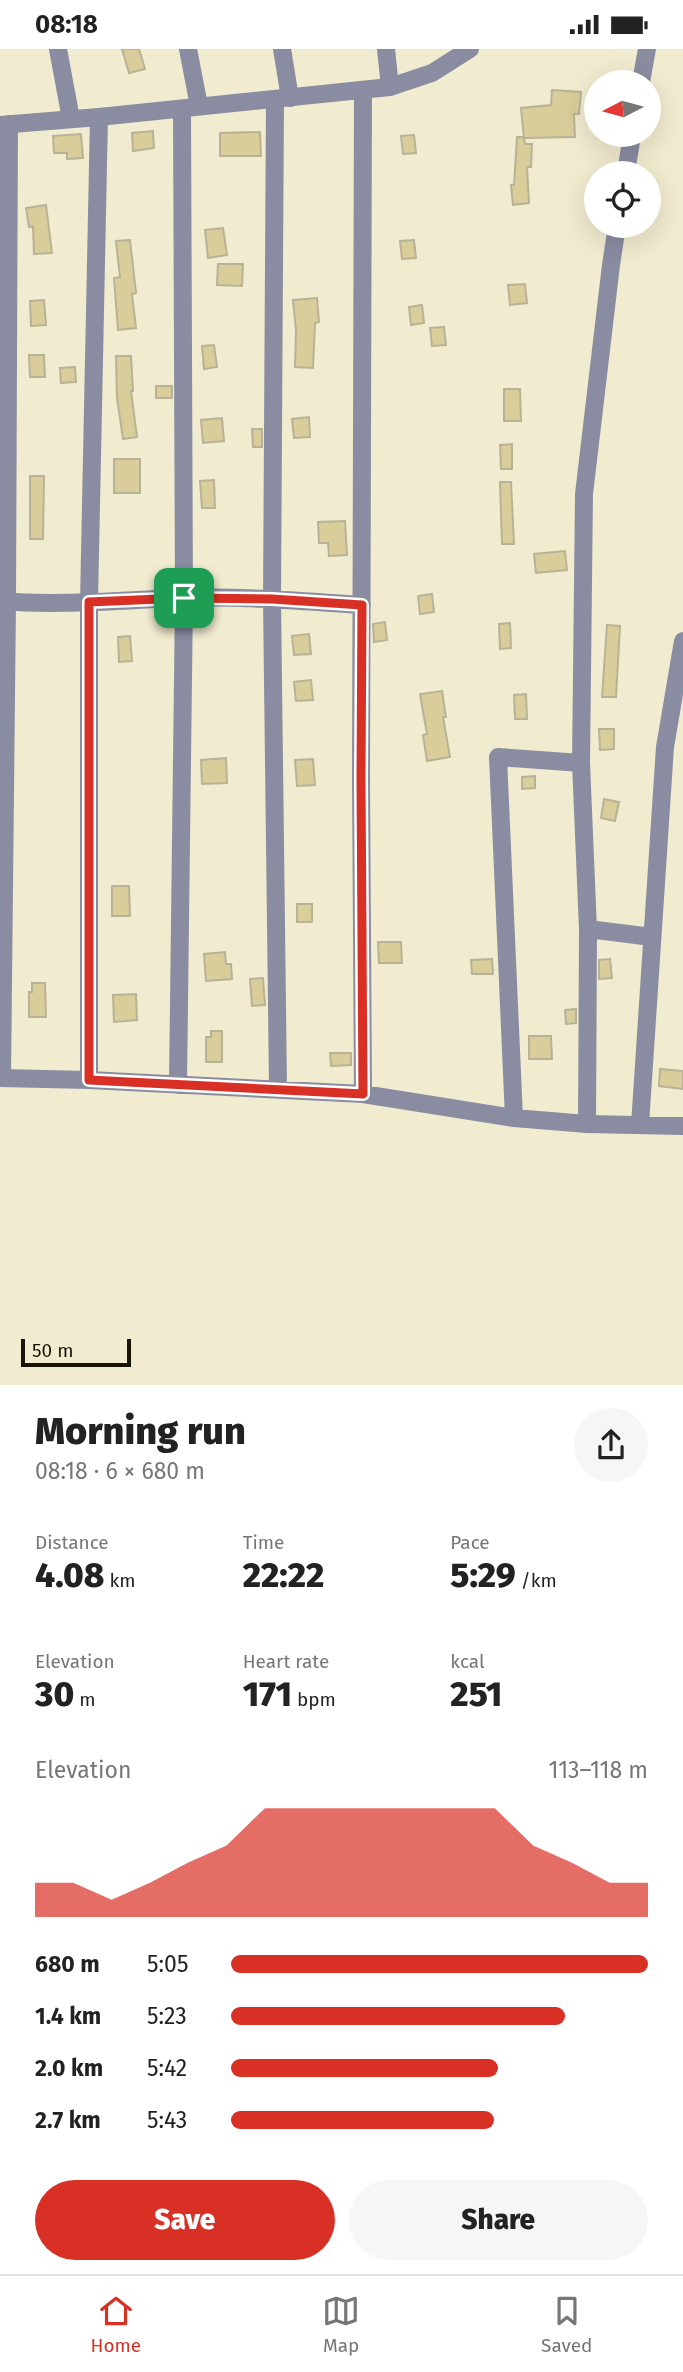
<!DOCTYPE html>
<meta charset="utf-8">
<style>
:root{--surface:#fff;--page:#f6f6f6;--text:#222;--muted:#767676;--line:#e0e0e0;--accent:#d93025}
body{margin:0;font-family:"Fira Sans",sans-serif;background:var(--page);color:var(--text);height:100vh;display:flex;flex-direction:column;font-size:26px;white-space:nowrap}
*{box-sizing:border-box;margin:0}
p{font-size:23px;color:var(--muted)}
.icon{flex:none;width:38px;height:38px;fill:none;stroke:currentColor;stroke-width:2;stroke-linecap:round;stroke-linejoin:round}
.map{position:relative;height:1336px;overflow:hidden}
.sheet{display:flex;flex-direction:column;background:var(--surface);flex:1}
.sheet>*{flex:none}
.needle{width:46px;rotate:264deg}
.tools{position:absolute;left:584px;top:21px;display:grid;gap:14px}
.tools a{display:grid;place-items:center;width:77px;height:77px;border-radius:50%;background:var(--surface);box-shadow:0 7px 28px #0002;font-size:35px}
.scale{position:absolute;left:21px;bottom:18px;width:110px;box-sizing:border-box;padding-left:7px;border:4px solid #17150b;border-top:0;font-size:19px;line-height:24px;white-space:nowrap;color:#17150b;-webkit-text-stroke:5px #f1ebcf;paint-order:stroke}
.pin{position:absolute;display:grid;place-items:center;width:60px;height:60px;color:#fff;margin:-30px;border-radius:14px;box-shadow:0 4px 10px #0006}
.round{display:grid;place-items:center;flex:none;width:74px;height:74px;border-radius:37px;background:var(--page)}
.overview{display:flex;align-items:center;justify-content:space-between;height:119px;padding:0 35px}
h1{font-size:38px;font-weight:800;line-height:52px}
.metrics{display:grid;grid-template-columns:repeat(3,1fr);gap:10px;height:119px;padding:7px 35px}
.metrics div{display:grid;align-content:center}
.metrics b{font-size:35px;font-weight:800}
.metrics small{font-size:19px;font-weight:400}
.metrics p{font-size:19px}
.chart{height:196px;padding:14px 35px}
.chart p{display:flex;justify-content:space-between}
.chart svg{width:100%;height:126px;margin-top:7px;fill:var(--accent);opacity:.7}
.primary-button{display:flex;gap:14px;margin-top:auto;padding:14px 35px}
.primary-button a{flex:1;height:80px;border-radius:42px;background:var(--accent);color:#fff;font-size:28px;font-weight:800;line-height:80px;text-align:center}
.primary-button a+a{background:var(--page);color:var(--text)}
ul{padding:0 35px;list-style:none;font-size:23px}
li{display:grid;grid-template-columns:112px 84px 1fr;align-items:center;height:52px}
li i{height:18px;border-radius:9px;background:var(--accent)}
.status{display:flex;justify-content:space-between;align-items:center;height:49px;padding:0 35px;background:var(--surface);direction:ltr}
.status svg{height:19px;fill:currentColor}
.menu{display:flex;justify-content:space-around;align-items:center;height:98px;border-top:2px solid var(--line);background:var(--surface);font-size:19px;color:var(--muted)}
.menu a{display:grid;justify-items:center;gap:4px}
.menu .on{color:var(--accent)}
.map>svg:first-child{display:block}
.building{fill:#d9ce99;stroke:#b8b298;stroke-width:2}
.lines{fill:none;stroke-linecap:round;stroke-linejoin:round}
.minor{stroke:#8a8da2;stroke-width:18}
.tertiary{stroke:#8a8da2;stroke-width:18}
.route-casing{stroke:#fff;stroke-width:14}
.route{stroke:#d93025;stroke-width:9}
</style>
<div class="status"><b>08:18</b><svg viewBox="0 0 49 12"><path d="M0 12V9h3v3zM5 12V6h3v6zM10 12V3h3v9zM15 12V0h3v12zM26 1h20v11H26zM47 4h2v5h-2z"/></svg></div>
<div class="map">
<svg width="683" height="1336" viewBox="0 0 683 1336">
<rect width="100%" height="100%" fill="#f1ebcf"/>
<path class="building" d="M122,0H139L145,20L129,24Z
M552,41L581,43L579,65H574L575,88L524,89L521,59L551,56Z
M153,82L154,99L133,102L132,84Z
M260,83L261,107H220V84Z
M81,85L83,109L67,110V104H54L53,87Z
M414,86L416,104L403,105L401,87Z
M517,88H524L525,95H532L531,118H527L529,154L513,156L511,136H514Z
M46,156L52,204L34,205L33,177L29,178L26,159Z
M223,179L227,206L208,209L205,181Z
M130,191L136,244L132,245L136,279L118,281L114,229L120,228L116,192Z
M414,191L416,209L402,210L400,192Z
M218,215H243L242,237L217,236Z
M525,235L527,254L510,256L508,236Z
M317,249L319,273L315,274L313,319L295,318L296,281L293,251Z
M44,251L46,276L31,277L30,252Z
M422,256L424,274L411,276L409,258Z
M444,278L446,296L432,297L430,279Z
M214,296L217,318L204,320L202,297Z
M29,306H44L45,328H30Z
M116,307H131L133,342H131L137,388L123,390L117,349Z
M75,318L76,333L61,334L60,319Z
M156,337H172V349H156Z
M504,340H520L521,372H504Z
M309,368L310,388L294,389L292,370Z
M222,369L224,392L203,394L201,371Z
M252,380H262V398H253Z
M512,395V420H501L500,396Z
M114,410H140V444H114Z
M30,427H44L43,490H30Z
M214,431L215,459H202L200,432Z
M500,433H511L514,495H502Z
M345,472L347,506L329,507L328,494H319L318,473Z
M565,502L567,521L536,524L534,505Z
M432,545L434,563L420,565L418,547Z
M385,573L387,591L374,593L373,575Z
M510,574L511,599L500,600L499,575Z
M607,576L620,577L616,648H602Z
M309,585L311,605L294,606L292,587Z
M130,587L132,612L119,613L118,588Z
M311,631L313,651L296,652L294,633Z
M442,642L446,668H443L450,708L427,712L423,686L427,685L420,645Z
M526,645L527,670H515L514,646Z
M599,680H614V700L600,701Z
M226,709L227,734L202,735L201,711Z
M313,710L315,736L297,737L295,711Z
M535,727V739L522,740V728Z
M604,750L619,753L615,772L601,769Z
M112,837H129L130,867H112Z
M297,855H312V873H297Z
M378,893H401L402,914H379Z
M225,903L226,915H231L232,930L206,932L204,905Z
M492,910L493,925H472L471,911Z
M610,910L612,929L599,930V911Z
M263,929L265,956L252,957L250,930Z
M32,934H45L46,968H29V943H32Z
M136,945L137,971L114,973L113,946Z
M576,960V974L566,975L565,961Z
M211,982H222V1013H206V988H211Z
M529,987H551L552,1010H529Z
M330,1004H351V1016L331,1017Z
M660,1020L683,1022V1040L659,1037Z"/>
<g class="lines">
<path class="minor" d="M58,0L71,70
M188,0L199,57
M282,0L290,49
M386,0L390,38
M641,33L647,0
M275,51L272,550L278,1039
M626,124L632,86
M0,552C60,557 121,551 181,549C242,547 302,552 362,556
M588,880L652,888
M0,1029L89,1031L363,1045L514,1069L587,1075L683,1077
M2,1029L7,552L9,75
M89,1031V553L99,68
M178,1036L184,549L182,60
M363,1045L361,730L363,41
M514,1069L498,708L581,714
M587,1075L588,880L581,714L584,445L611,216L617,177
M640,1076L665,698L683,592"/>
<path class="tertiary" d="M0,76L99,68L390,38L432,24L470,0"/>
</g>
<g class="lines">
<g class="route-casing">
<path id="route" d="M184,549L272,550L362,556L361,730L363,1045L89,1031V553Z"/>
</g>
<use href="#route" class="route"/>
</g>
</svg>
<div class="tools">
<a><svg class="needle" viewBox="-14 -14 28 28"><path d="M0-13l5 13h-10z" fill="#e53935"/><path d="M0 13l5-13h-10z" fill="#767676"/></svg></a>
<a><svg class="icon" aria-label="locate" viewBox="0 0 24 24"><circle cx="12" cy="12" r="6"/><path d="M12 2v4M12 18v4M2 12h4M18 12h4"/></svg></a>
</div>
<div class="scale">50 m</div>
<div class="pin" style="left:184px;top:549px;background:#1e9e55"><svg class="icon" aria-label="arrive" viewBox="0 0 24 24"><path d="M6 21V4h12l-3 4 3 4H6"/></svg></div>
</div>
<section class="sheet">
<div class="overview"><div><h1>Morning run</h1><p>08:18 · 6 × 680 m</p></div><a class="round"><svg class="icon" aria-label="share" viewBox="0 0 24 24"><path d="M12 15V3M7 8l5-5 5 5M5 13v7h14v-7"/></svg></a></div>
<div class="metrics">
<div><p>Distance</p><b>4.08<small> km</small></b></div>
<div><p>Time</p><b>22:22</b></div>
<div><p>Pace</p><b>5:29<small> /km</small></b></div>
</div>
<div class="metrics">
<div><p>Elevation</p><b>30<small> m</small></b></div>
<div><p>Heart rate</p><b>171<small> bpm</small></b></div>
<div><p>kcal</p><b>251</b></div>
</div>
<div class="chart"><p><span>Elevation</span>113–118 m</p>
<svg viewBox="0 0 160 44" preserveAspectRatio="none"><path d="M0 44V32L10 32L20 38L30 32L40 25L50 19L60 6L70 6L80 6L90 6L100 6L110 6L120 6L130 19L140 25L150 32L160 32V44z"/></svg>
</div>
<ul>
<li><b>680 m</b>5:05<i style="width:100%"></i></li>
<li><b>1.4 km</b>5:23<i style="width:80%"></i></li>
<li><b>2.0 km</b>5:42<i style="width:64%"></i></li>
<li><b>2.7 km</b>5:43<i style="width:63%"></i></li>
</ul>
<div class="primary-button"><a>Save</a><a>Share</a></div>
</section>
<nav class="menu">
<a class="on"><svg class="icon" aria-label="home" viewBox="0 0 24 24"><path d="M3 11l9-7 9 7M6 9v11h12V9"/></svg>Home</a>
<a><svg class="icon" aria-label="map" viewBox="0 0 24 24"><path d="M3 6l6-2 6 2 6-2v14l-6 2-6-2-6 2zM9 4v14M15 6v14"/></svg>Map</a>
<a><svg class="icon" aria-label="saved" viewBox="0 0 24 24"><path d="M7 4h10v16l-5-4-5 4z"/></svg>Saved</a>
</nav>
